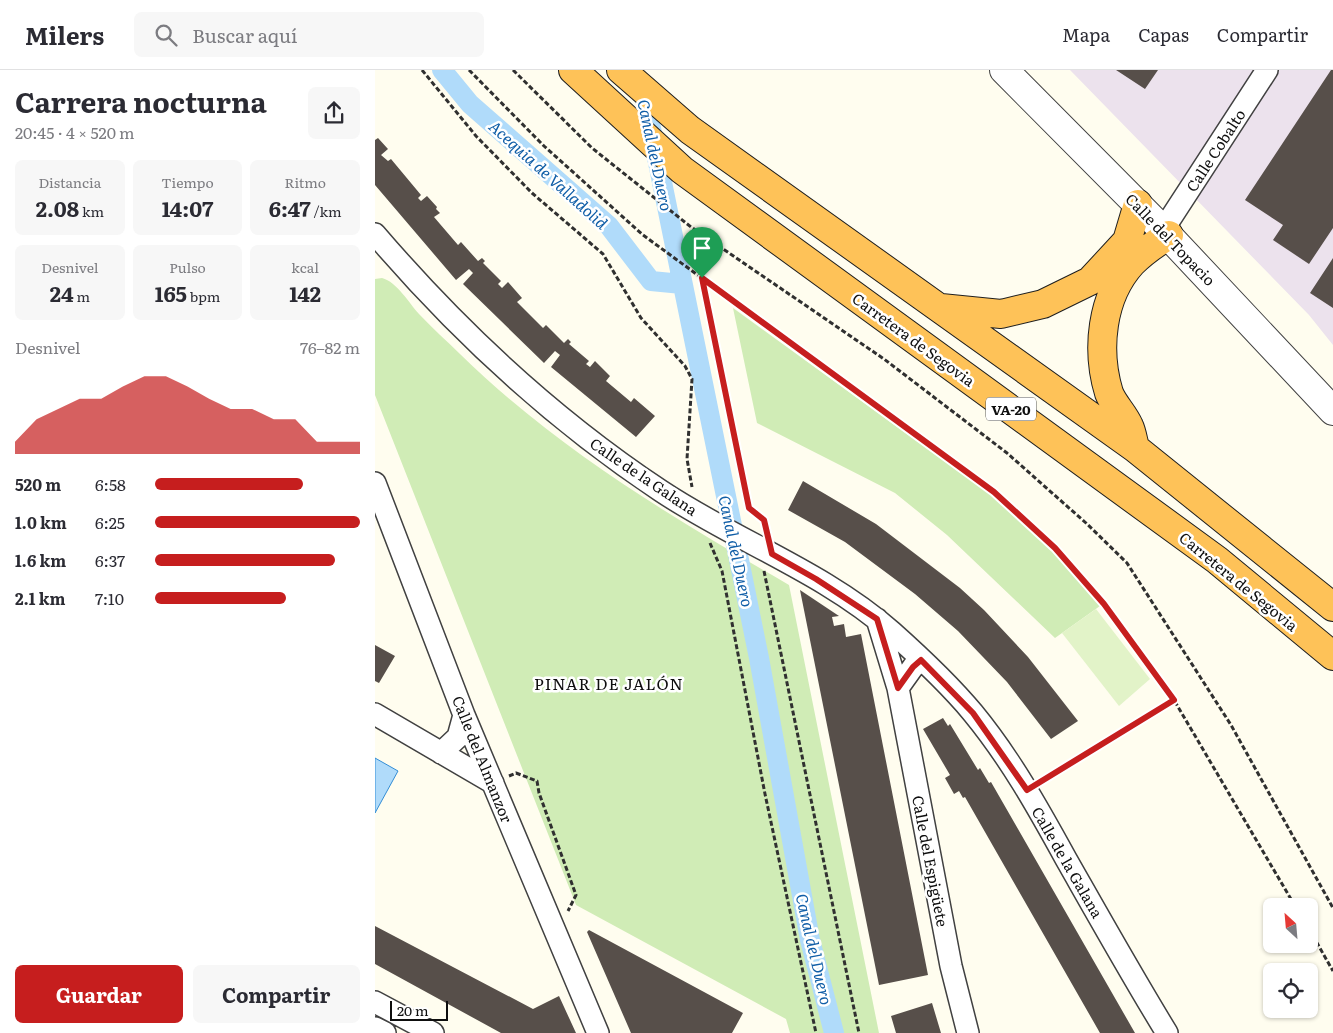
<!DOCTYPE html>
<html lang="es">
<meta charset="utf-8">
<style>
:root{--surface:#fff;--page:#f7f7f7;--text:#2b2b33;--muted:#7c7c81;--line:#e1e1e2;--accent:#c61e1e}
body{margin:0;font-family:Literata,serif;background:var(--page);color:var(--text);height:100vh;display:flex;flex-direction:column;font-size:19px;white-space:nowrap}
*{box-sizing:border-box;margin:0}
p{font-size:16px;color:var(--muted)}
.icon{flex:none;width:28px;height:28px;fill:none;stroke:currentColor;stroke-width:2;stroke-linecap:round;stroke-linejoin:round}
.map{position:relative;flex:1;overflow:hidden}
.details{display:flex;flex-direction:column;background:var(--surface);width:375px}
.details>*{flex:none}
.needle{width:32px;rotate:334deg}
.fabs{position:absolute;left:888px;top:828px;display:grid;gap:10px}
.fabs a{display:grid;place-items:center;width:55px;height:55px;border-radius:8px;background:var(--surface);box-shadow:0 1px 4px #0004;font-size:25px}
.scale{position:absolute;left:15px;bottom:12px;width:58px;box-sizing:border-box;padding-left:5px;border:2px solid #0e0e0e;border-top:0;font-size:14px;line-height:18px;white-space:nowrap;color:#0e0e0e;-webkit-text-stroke:4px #fff;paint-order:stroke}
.pin{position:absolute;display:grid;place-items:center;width:42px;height:42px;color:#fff;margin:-51px -21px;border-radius:50% 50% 50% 0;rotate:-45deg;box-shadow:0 0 5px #0007}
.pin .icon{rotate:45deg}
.round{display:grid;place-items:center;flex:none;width:52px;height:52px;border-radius:8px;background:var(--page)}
.headline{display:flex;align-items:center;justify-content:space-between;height:85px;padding:0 15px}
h1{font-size:28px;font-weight:700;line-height:38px}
.metrics{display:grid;grid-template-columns:repeat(3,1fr);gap:8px;height:85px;padding:5px 15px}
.metrics div{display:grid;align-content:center;border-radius:8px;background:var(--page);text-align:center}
.metrics b{font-size:21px;font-weight:700}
.metrics small{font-size:14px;font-weight:400}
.metrics p{font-size:14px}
.chart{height:140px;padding:10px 15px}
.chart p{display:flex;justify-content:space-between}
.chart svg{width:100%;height:90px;margin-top:5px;fill:var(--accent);opacity:.7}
.button{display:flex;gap:10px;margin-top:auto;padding:10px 15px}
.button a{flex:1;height:58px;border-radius:8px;background:var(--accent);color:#fff;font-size:20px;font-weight:700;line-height:58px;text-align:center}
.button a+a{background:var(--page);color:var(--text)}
ul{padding:0 15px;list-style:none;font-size:16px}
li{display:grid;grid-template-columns:80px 60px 1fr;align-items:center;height:38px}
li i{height:12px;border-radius:6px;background:var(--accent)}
header{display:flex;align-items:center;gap:30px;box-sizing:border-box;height:70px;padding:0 25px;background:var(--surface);border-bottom:1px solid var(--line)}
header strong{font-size:24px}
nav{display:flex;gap:28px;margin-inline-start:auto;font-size:18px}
.search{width:350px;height:45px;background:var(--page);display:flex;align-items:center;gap:12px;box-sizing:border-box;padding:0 18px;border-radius:8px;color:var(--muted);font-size:19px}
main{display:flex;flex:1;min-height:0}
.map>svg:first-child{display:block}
.industrial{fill:#ece2ed}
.green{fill:#d0ecb6}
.pitch{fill:#e2f3c8}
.water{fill:#b0dbfa;stroke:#338dd5}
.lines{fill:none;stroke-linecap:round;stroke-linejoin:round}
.canal{stroke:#b0dbfa;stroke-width:20}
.building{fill:#574f4a}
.minor-casing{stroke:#414141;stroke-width:24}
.tertiary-casing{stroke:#414141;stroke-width:30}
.trunk-casing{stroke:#1f1f1f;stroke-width:30}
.path{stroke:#303030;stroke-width:3;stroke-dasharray:5 2.5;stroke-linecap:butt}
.minor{stroke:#fff;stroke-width:21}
.tertiary{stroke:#fff;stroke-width:28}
.trunk{stroke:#fec258;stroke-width:28}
.route-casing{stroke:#fff;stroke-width:10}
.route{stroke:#c61e1e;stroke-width:6}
.labels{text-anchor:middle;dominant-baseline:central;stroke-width:5;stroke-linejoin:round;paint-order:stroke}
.shield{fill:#fff;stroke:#565656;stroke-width:1}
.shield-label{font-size:14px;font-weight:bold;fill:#0e0e0e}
.street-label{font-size:15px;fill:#0e0e0e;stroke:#fff}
.water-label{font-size:16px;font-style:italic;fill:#105ea7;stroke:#fff}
.neighbourhood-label{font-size:16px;letter-spacing:1px;fill:#0e0e0e;stroke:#fff}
</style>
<header>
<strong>Milers</strong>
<div class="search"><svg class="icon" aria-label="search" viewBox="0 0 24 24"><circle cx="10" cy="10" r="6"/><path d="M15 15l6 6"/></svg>Buscar aquí</div>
<nav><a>Mapa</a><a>Capas</a><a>Compartir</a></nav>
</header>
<main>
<section class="details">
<div class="headline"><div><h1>Carrera nocturna</h1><p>20:45 · 4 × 520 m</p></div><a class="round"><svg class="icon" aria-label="share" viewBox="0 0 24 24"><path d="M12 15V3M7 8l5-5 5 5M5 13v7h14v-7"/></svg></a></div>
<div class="metrics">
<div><p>Distancia</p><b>2.08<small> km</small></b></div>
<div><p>Tiempo</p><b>14:07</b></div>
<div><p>Ritmo</p><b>6:47<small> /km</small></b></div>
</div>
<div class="metrics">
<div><p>Desnivel</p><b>24<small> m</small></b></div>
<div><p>Pulso</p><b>165<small> bpm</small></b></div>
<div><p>kcal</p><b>142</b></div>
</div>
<div class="chart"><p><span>Desnivel</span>76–82 m</p>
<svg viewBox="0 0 160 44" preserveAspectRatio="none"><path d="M0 44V38L10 27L20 22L30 17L40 17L50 11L60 6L70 6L80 11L90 17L100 22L110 22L120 27L130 27L140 38L150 38L160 38V44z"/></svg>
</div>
<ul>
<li><b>520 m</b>6:58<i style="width:72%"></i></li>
<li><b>1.0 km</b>6:25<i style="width:100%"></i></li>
<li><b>1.6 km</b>6:37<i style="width:88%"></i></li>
<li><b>2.1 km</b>7:10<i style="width:64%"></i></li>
</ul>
<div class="button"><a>Guardar</a><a>Compartir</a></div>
</section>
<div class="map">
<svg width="958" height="963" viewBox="0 0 958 963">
<rect width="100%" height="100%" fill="#fffdef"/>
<path class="industrial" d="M695,0H958V275L934,245Z"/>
<path class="green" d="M7,208C22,212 34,233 44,244C57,258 72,271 85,284C182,379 298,448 414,515L504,963H415L411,949L201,835L0,325V209Z
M358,238L616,425L678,482L725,536L680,568L572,465L520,423L382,353Z"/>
<path class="pitch" d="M721,539L775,609L744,636L687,563Z"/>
<path class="water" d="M0,688L23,701L0,743Z"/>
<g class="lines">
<path class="canal" d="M67,0L95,34L234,156L276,211L307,214
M267,14L384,588L435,870L459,963"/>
</g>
<path class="building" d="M741,0H783L770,19Z
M956,0H958V158L934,194L898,170L908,155L870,130Z
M3,68L13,79L6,85L13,91L16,89L46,125L43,128L46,131L52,126L62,137L61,139L65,143L59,147L83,175L86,172L103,191L107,188L110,191L108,193L126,211L123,214L127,218L133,212L147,228L142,232L168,258L171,255L189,273L193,269L196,272L194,274L214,291L211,294L215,297L220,291L235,306L231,311L256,332L259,328L280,346L261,367L176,297L185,285L180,281L169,293L88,214L98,203L94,199L81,210L0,115V70Z
M958,188V238L935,223Z
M428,411L501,454L585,518L609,540L653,587L703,651L676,669L632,612L583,561L540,524L470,472L413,440Z
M425,520L464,546L457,547L459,556L469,554L471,567L486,564L553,905L504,915Z
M0,575L20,586L4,613L0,611Z
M568,648L573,656L575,654L603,700L605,698L614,713L616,712L760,963H725L590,727L588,728L584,721L579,724L570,708L575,705L548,659Z
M0,856L158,939L184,926L201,963H126L0,894Z
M214,860L368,943L357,963H256L212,862Z
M557,933L566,963H521L516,946Z"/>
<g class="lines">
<g class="minor-casing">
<path id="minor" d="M788,160L892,0
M0,164C84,262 179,350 286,421C361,471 449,502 517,562C545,587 574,614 598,643C635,688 663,738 691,789C724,847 757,906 792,963
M0,413L89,645L223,963
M502,549L523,618
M546,590L538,597L523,618L576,896L593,963
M0,644L118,713
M66,683L83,667L89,645
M0,932L58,963
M0,958L10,963"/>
</g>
<g class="tertiary-casing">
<path id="tertiary" d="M629,0L788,160L958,341"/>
</g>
<g class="trunk-casing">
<path id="trunk" d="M198,0L307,100L842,490L958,586
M246,0L315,60L760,378L958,537
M566,238L626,244L668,234L715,211L752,171L763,134
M760,378C758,370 757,362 754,356C749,344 738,334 734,323C721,280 726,227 757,193C768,182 781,173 794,165"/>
</g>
<path class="path" d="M47,0L101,66L157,123L228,184L266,248L310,296L317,309L312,389L317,417
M94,0L169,76L268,165L619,422L680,478L741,547L799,630L920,836
M138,0L217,78L316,157L509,289L632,383L711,453L752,493L856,655L958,838
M327,208L374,438L389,451L390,457
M335,473L347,501L390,724L441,963
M389,501L484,963
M134,706L141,703L162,711L164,723L201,825L193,841
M668,710L799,630
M934,859L958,901"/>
<use href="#minor" class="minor"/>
<use href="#tertiary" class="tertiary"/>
<use href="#trunk" class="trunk"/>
</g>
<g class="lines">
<g class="route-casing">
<path id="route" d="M327,208L619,422L680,478L729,534L799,630L652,720L598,643L546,590L538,597L523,618L502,549L441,509L397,484L389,450L374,438Z"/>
</g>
<use href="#route" class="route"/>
</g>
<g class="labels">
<rect class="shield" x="611" y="327.5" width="50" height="23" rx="4"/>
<g class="shield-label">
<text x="636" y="339">VA-20</text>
</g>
<g class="street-label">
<text transform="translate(840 80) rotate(-57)">Calle Cobalto</text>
<text transform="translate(796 169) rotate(46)">Calle del Topacio</text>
<text transform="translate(539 269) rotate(36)">Carretera de Segovia</text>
<text transform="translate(269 406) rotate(34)">Calle de la Galana</text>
<text transform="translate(864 511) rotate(39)">Carretera de Segovia</text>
<text transform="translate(108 689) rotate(68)">Calle del Almanzor</text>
<text transform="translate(556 791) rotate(79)">Calle del Espigüete</text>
<text transform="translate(693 792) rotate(60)">Calle de la Galana</text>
</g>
<g class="water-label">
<text transform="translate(281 85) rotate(78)">Canal del Duero</text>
<text transform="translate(174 104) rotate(42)">Acequia de Valladolid</text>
<text transform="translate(362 481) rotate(78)">Canal del Duero</text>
<text transform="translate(440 879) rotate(77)">Canal del Duero</text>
</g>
<g class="neighbourhood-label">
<text x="234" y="613">PINAR DE JALÓN</text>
</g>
</g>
</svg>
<div class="fabs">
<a><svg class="needle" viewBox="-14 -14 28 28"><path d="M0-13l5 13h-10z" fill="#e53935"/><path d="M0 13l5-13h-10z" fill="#7c7c81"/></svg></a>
<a><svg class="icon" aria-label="locate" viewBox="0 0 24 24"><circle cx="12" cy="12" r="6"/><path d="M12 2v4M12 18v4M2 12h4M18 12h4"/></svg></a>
</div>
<div class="scale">20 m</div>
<div class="pin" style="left:327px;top:208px;background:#1e9e55"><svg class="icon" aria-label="arrive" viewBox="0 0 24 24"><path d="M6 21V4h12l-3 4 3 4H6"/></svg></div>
</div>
</main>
